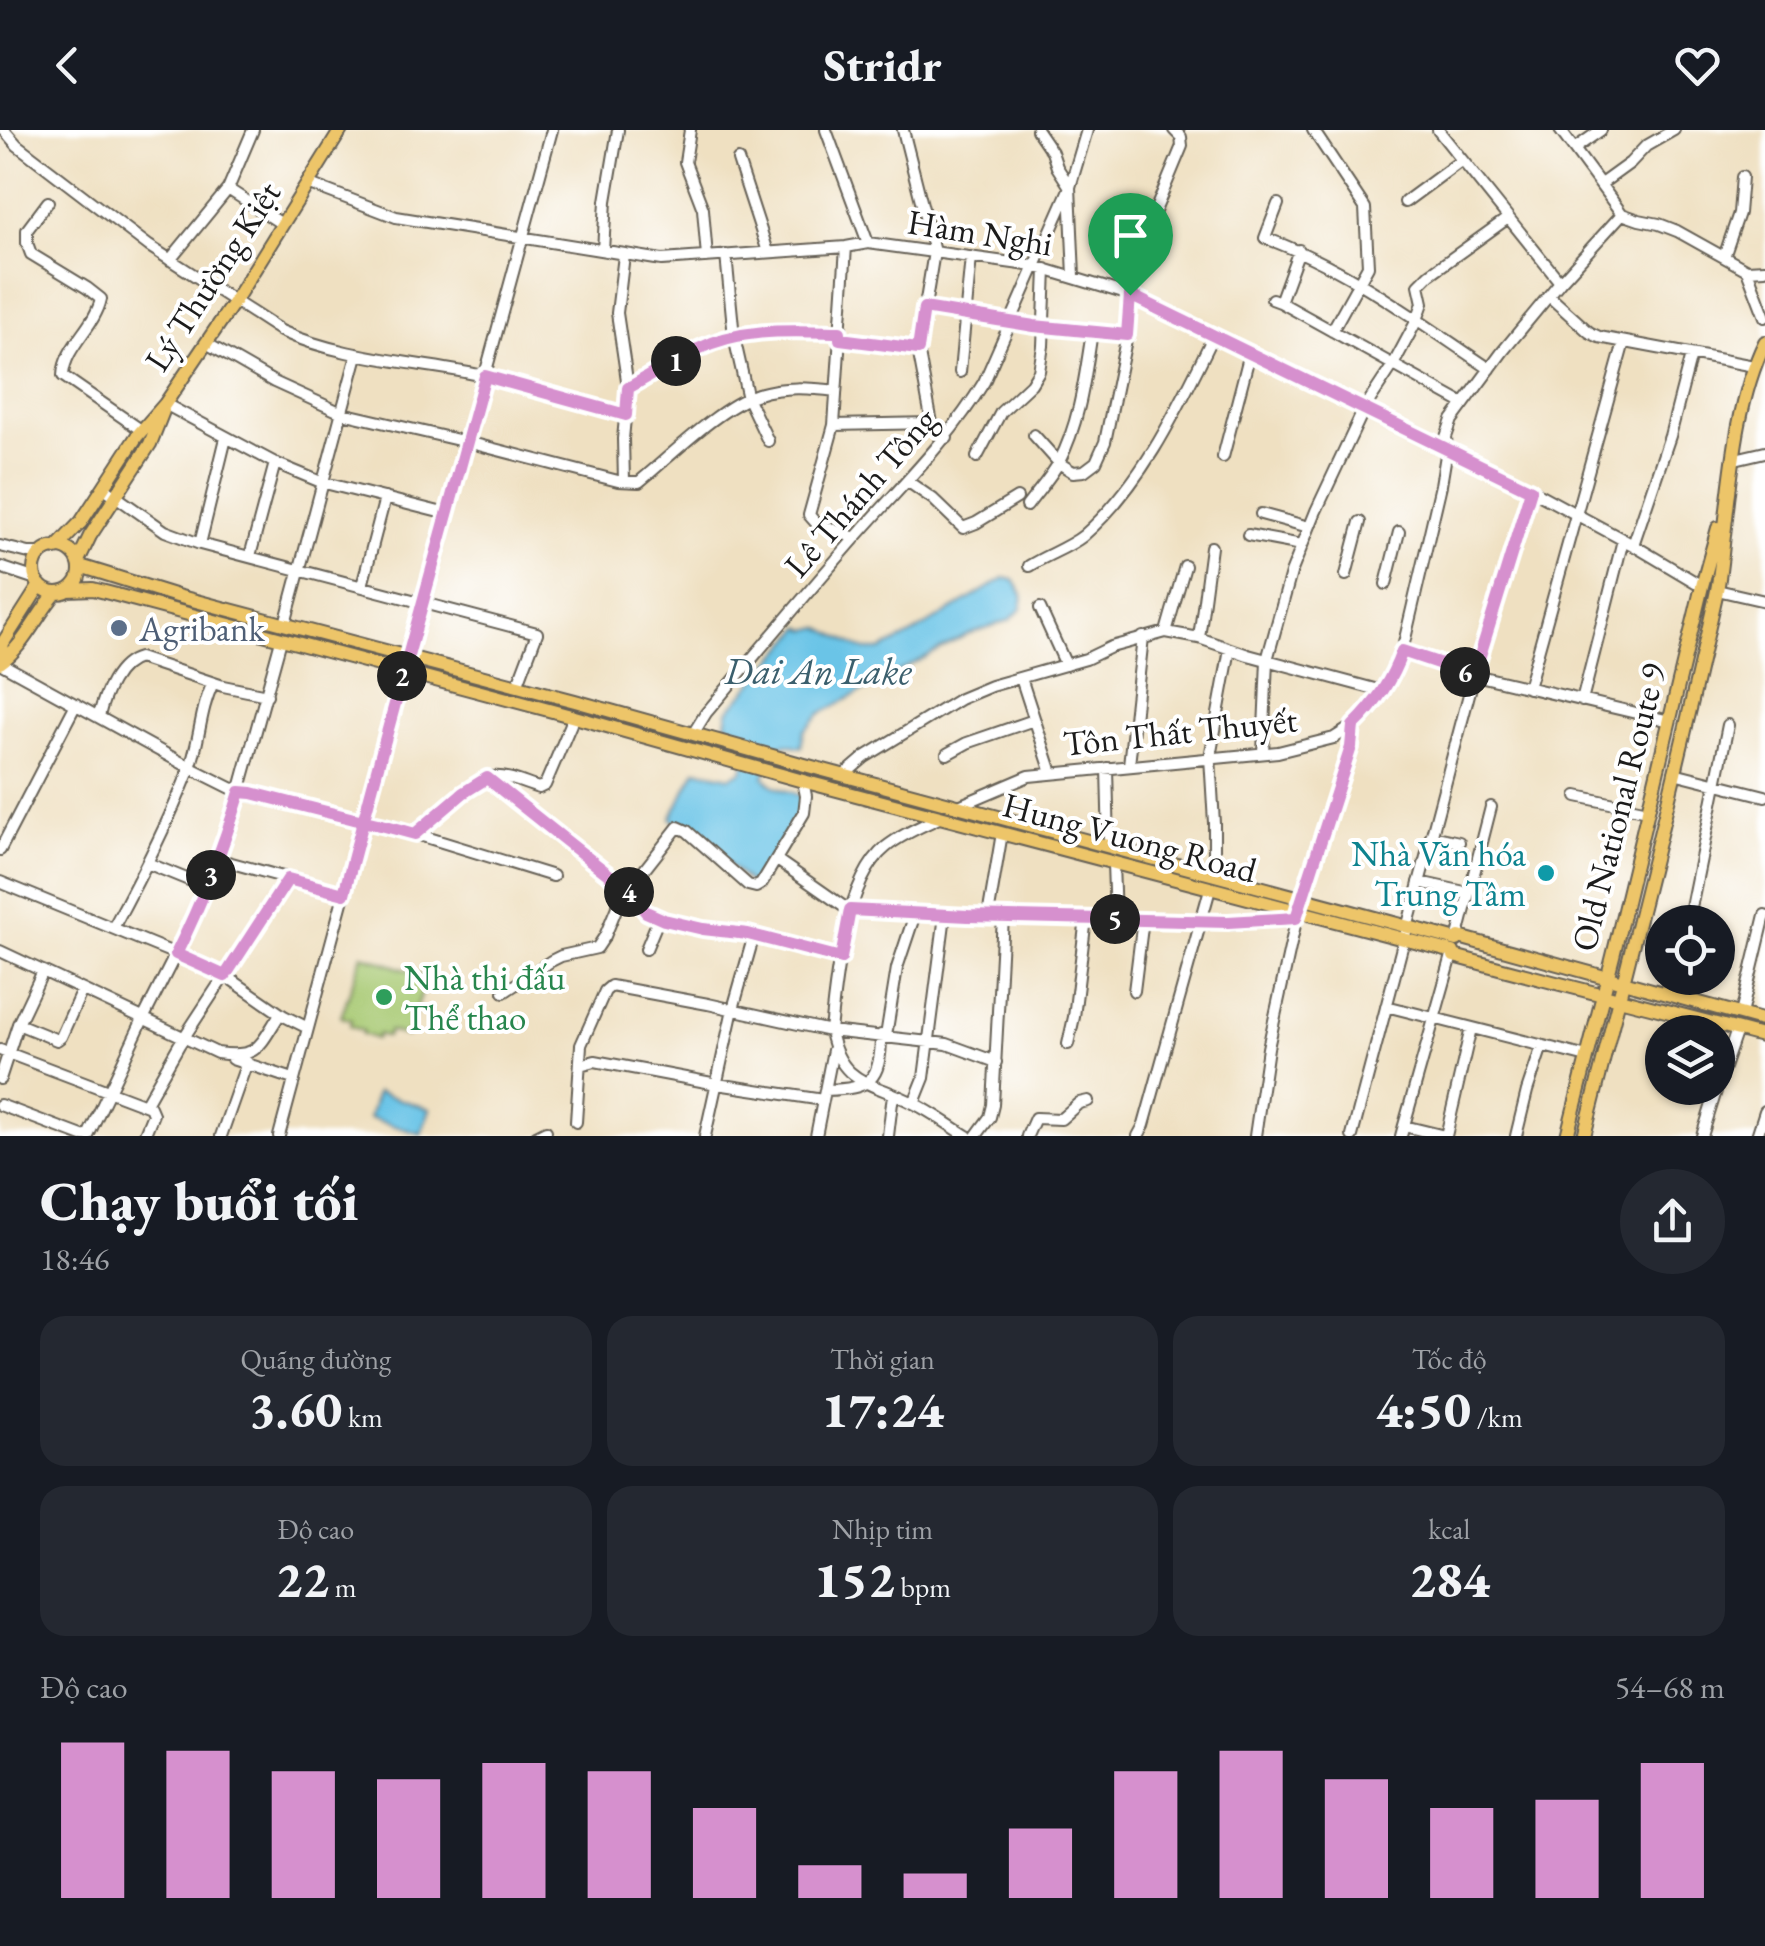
<!DOCTYPE html>
<html lang="vi">
<meta charset="utf-8">
<style>
:root{--surface:#171b24;--page:#242831;--text:#f1f3f6;--muted:#9ea1a6;--accent:#d690ce}
body{margin:0;font-family:"EB Garamond",serif;background:var(--page);color:var(--text);height:100vh;display:flex;flex-direction:column;font-size:38px;white-space:nowrap}
*{box-sizing:border-box;margin:0}
p{font-size:32px;color:var(--muted)}
.icon{flex:none;width:55px;height:55px;fill:none;stroke:currentColor;stroke-width:2;stroke-linecap:round;stroke-linejoin:round}
.map{position:relative;height:1006px;overflow:hidden}
.details{display:flex;flex-direction:column;background:var(--surface);flex:1}
.details>*{flex:none}
.fabs{position:absolute;left:1645px;top:775px;display:grid;gap:20px}
.fabs a{display:grid;place-items:center;width:90px;height:90px;border-radius:50%;background:var(--surface);box-shadow:0 2px 8px #0004;font-size:50px}
.pin{position:absolute;display:grid;place-items:center;width:85px;height:85px;color:#fff;margin:-102px -42px;border-radius:50% 50% 50% 0;rotate:-45deg;box-shadow:0 0 10px #0007}
.pin .icon{rotate:45deg}
.km{position:absolute;width:50px;height:50px;margin:-25px;border-radius:50%;background:#222;color:#fff;font-size:28px;line-height:50px;text-align:center}
.round{display:grid;place-items:center;flex:none;width:105px;height:105px;border-radius:52px;background:var(--page)}
.headline{display:flex;align-items:center;justify-content:space-between;height:170px;padding:0 40px}
h1{font-size:55px;font-weight:800;line-height:75px}
.stats{display:grid;grid-template-columns:repeat(3,1fr);gap:15px;height:170px;padding:10px 40px}
.stats div{display:grid;align-content:center;border-radius:25px;background:var(--page);text-align:center}
.stats b{font-size:50px;font-weight:800}
.stats small{font-size:28px;font-weight:400}
.stats p{font-size:28px}
.chart{height:280px;padding:20px 40px}
.chart p{display:flex;justify-content:space-between}
.chart svg{width:100%;height:180px;margin-top:10px;stroke:var(--accent);stroke-width:6}
header{display:flex;justify-content:space-between;align-items:center;height:130px;padding:0 40px;background:var(--surface);font-size:45px;font-weight:800}
.map>svg:first-child{display:block}
.green{fill:#a7c972;stroke:#627247;stroke-width:2.5}
.water{fill:#6ac4e7;stroke:#437082;stroke-width:2.5}
.lines{fill:none;stroke-linecap:round;stroke-linejoin:round}
.minor-casing{stroke:#666156;stroke-width:14}
.major-casing{stroke:#666156;stroke-width:16}
.minor{stroke:#fff;stroke-width:10}
.major{stroke:#edc569;stroke-width:12}
.route-casing{stroke:#fff;stroke-width:20}
.route{stroke:#d690ce;stroke-width:12}
.service-dot{fill:#5c6f8a;stroke:#fff;stroke-width:4}
.culture-dot{fill:#0f9aa8;stroke:#fff;stroke-width:4}
.leisure-dot{fill:#2e9e5b;stroke:#fff;stroke-width:4}
.labels{text-anchor:middle;dominant-baseline:central;stroke-width:8;stroke-linejoin:round;paint-order:stroke}
.street-label{font-size:35px;fill:#1c1c1c;stroke:#fff}
.service-label{font-size:35px;fill:#4e5e75;stroke:#fff;text-anchor:start}
.culture-label{font-size:35px;fill:#0d838f;stroke:#fff;text-anchor:end}
.leisure-label{font-size:35px;fill:#27864d;stroke:#fff;text-anchor:start}
.water-label{font-size:38px;font-style:italic;fill:#3b5f6d;stroke:#fff}
</style>
<header><svg class="icon" aria-label="back" viewBox="0 0 24 24"><path d="M15 5l-7 7 7 7"/></svg>Stridr<svg class="icon" aria-label="heart" viewBox="0 0 24 24"><path d="M12 20l-8-8c-3-5 5-10 8-4 3-6 11-1 8 4z"/></svg></header>
<div class="map">
<svg width="1765" height="1006" viewBox="0 0 1765 1006">
<rect width="100%" height="100%" fill="#fff"/>
<filter id="ink" filterUnits="userSpaceOnUse"><feTurbulence type="fractalNoise" baseFrequency=".01" numOctaves="2"/><feDisplacementMap in="SourceGraphic" scale="20" xChannelSelector="R" yChannelSelector="G"/><feConvolveMatrix kernelMatrix="1 2 1 2 8 2 1 2 1" color-interpolation-filters="sRGB"/></filter>
<filter id="wash" filterUnits="userSpaceOnUse"><feTurbulence type="fractalNoise" baseFrequency=".0048" numOctaves="4" result="noise"/><feDisplacementMap in="SourceGraphic" scale="40" xChannelSelector="R" yChannelSelector="G"/><feGaussianBlur stdDeviation="2.25" result="paint"/><feColorMatrix in="noise" values="0 0 0 0 0 0 0 0 0 0 0 0 0 0 0 0 0 1.4 0 .05"/><feComposite in="paint" operator="in"/></filter>
<g filter="url(#wash)">
<rect width="100%" height="100%" fill="#efe0c1"/>
<path class="green" d="M362,825L427,847L407,906L389,901L387,907L378,904L376,909L362,904L363,901L350,896L351,890L341,887Z"/>
<path class="water" d="M1004,448L1014,450L1023,465L1021,479L1010,490L968,504L820,584L804,601L801,617L786,614L775,617L764,647C777,663 788,658 804,668L805,674L755,758L682,693L679,695L671,688L696,640L730,647L742,641L754,609L744,601L726,594L728,581L802,497L808,500L820,497L865,520H880L909,506Z
M377,962L430,979L421,1004L369,988Z"/>
</g>
<g filter="url(#ink)">
<g class="lines">
<g class="minor-casing">
<path id="minor" d="M4,0L17,15L149,116L281,201C346,230 416,231 484,246C532,256 579,272 626,285
M690,0L685,32L703,79L707,127
M826,0L868,113
M903,0L934,122L918,219L932,293L947,308
M1037,0L1052,22L1057,37L1070,57L1074,146
M1313,0L1365,78L1368,136L1332,201
M1438,0L1560,152
M1560,0L1622,84L1639,90L1659,94L1677,101L1747,140L1765,139
M1574,19L1601,0
M738,30L768,122
M307,53L396,87L662,130L846,117L868,113L1034,136L1130,165L1531,360L1633,415L1702,456
M1601,54L1630,33L1646,16L1674,0
M228,59L282,94
M48,72L27,100V113L31,124L87,158L101,169C95,197 64,217 63,246L141,300
M1405,72L1462,30
M1278,74L1265,108C1347,137 1418,191 1490,239
M846,117L834,295L809,385L816,393L855,408
M603,120L606,71L618,0
M726,125L734,207L748,269L768,311
M1724,127L1739,83L1742,47
M170,130L228,59L253,0
M1747,140L1765,187
M1549,166L1589,202L1599,207L1754,236
M1272,169L1280,172L1464,274
M1280,172L1299,120
M924,178L1034,196L1127,205
M840,209L918,219
M206,213L274,252L342,283L467,312L618,351L639,352C672,325 719,277 758,264C783,256 811,258 836,261
M960,242L971,127
M628,257C653,245 677,227 703,216C746,198 794,201 840,202
M165,274L275,333L321,352L447,384
M834,295L932,293
M1034,305L1059,333L1073,342L1084,341L1096,332L1105,312L1127,205L1130,165L1148,98L1182,16L1181,7L1174,0
M977,327L1001,282L1031,254L1039,241L1043,216L1046,139
M1223,327L1250,223
M1735,329L1765,322
M624,351L623,309L628,257L617,183L624,125
M907,351L933,369L963,398L976,393L1017,368
M104,358L165,401L200,414L537,503L517,556
M1027,376C1037,362 1051,347 1059,332C1080,292 1085,246 1092,202
M1261,384L1309,397
M1248,405L1302,415
M200,414L226,308
M1633,415L1670,306L1691,225
M0,416L29,423H43
M250,426L275,333
M1029,436C1046,425 1068,418 1083,406C1144,353 1179,276 1214,205
M0,437L36,449
M1346,445L1360,392
M1386,454L1399,402
M362,456L385,368
M1717,460L1765,471
M1040,478L1066,535
M285,494L357,225
M1166,502L1185,436
M1199,508L1211,417
M1402,521L1475,545L1670,591
M408,526L552,0
M0,533L191,638L239,662L393,697L553,746
M1021,548L1052,643
M1528,558L1624,212
M1582,571L1623,410
M99,586C104,565 116,534 139,528L223,556L267,565
M693,604L706,583C756,524 805,465 856,407C901,356 949,310 984,252L1070,57L1087,0
M1263,623L1267,530L1291,443L1316,381L1364,279L1393,235L1417,190L1423,173L1419,155L1430,144L1508,88
M947,624L967,613L1034,590
M1129,635L1143,507
M1107,638L1109,716
M1674,643L1765,666
M844,645L865,627L960,569L991,556L1086,529L1111,517L1166,502L1199,508L1248,525L1382,561
M487,648L628,760L646,782L664,790L703,799L748,803L841,828
M1577,666L1648,681
M961,675L1029,646L1278,622L1334,608L1353,596L1369,580L1382,561L1401,526L1441,355L1447,319L1446,307L1452,290L1503,221L1560,152L1622,84
M941,687C922,696 902,704 886,717C845,750 835,851 830,901C841,956 871,951 913,973C932,982 949,995 967,1006
M415,703C434,689 471,650 492,647C509,645 524,654 539,658L545,655L571,594V586
M1431,706L1459,712
M0,720L76,574
M217,729L345,764
M777,730L850,781L861,782L1228,793L1297,788
M147,733L206,757
M1113,733L1115,789
M1214,743V693L1210,627L1230,519
M0,752L200,834L232,850L284,886L308,898
M1419,752L1469,763
M1302,767L1351,617L1353,596
M988,786L1002,703
M1688,792L1728,595
M113,798C140,748 167,696 188,643C200,614 199,582 213,553
M1457,810L1491,677
M646,819L659,788
M0,821L217,923C259,929 259,916 280,884
M1134,861L1143,789
M504,862L551,831L561,826L597,818L605,806L619,772L678,697L687,701L748,755L756,757L761,754L804,683L806,666L803,651
M1671,865L1676,848
M1386,876L1587,927
M1741,884L1765,785
M18,894L57,910L61,907L82,860
M886,906L897,838L915,784
M1068,914L1074,887L1086,788
M0,920L150,977L153,984L144,1006
M232,929L293,949
M580,935L595,931L717,954L823,970
M0,949L18,894L43,841
M1718,955L1737,900
M826,960C870,959 881,951 881,905
M914,973L924,948L945,785
M0,975L82,1006
M145,975L179,915L288,749
M576,992L581,915L605,861L611,856L708,874L830,901L947,914L996,932
M1404,996L1445,1006
M88,1006L143,889L196,784L228,702L281,510
M221,1006L247,932
M279,1006L404,542
M536,1006L546,1001
M705,1006L733,879L754,805
M816,1006L833,920
M888,1006L893,964
M976,1006L990,987L993,975L1003,787
M1027,1006L1035,988L1061,989L1079,973L1088,971
M1138,1006L1144,995L1210,759
M1255,1006L1268,918L1297,786
M1352,1006L1481,519L1531,360
M1401,1006L1453,822
M1446,1006L1471,898
M1516,1006L1527,961L1542,916
M1702,1006L1717,958
M1757,1006L1765,981"/>
</g>
<g class="major-casing">
<path id="major" d="M34 440a23 23 0 1 1 46 0a23 23 0 1 1-46 0Z
M56,418L81,392L137,306L165,274L234,172L341,0
M78,431L90,406L150,314L163,281
M80,436L177,466L575,571L801,634L1457,810L1459,807L1765,891
M68,460L93,459L109,463L571,586L803,651L1453,822L1454,826C1557,854 1661,879 1765,907
M0,530L3,513L40,455
M0,533C25,515 36,486 56,463
M1567,1006L1613,826L1702,456L1718,398
M1584,1006C1630,826 1676,646 1716,465C1721,443 1722,420 1725,397C1732,336 1738,268 1765,212"/>
</g>
<use href="#minor" class="minor"/>
<use href="#major" class="major"/>
</g>
</g>
<g class="lines" filter="url(#ink)">
<g class="route-casing">
<path id="route" d="M1130,165L1127,205L1034,196L924,178L918,219L840,209V202C793,201 742,197 698,219C674,230 652,245 628,258L626,285L485,246C438,419 389,591 344,764L288,749L225,846L176,824C202,772 223,718 240,662L252,663L354,689C374,693 394,698 415,704L463,663L487,648L628,760L646,782L664,790L703,799L748,804L841,828L850,780L968,786L1228,792L1296,788L1351,617L1353,596C1375,575 1392,550 1402,521L1474,545L1531,360L1130,165"/>
</g>
<use href="#route" class="route"/>
</g>
<circle class="service-dot" cx="119" cy="498" r="10"/>
<circle class="culture-dot" cx="1546" cy="743" r="10"/>
<circle class="leisure-dot" cx="384" cy="867" r="10"/>
<g class="labels">
<g class="street-label">
<text transform="translate(980 102) rotate(9)">Hàm Nghi</text>
<text transform="translate(212 146) rotate(-57)">Lý Thường Kiệt</text>
<text transform="translate(860 362) rotate(-49)">Lê Thánh Tông</text>
<text transform="translate(1180 601) rotate(-6)">Tôn Thất Thuyết</text>
<text transform="translate(1618 677) rotate(-76)">Old National Route 9</text>
<text transform="translate(1130 707) rotate(15)">Hung Vuong Road</text>
</g>
<g class="service-label">
<text x="139" y="498">Agribank</text>
</g>
<g class="culture-label">
<text x="1526" y="723">Nhà Văn hóa<tspan x="1526" dy="40">Trung Tâm</tspan></text>
</g>
<g class="leisure-label">
<text x="404" y="847">Nhà thi đấu<tspan x="404" dy="40">Thể thao</tspan></text>
</g>
<g class="water-label">
<text x="818" y="540">Dai An Lake</text>
</g>
</g>
</svg>
<div class="fabs">
<a><svg class="icon" aria-label="locate" viewBox="0 0 24 24"><circle cx="12" cy="12" r="6"/><path d="M12 2v4M12 18v4M2 12h4M18 12h4"/></svg></a>
<a><svg class="icon" aria-label="layers" viewBox="0 0 24 24"><path d="M12 4l9 5-9 5-9-5zM3 14l9 5 9-5"/></svg></a>
</div>
<div class="pin" style="left:1130px;top:165px;background:#1e9e55"><svg class="icon" aria-label="arrive" viewBox="0 0 24 24"><path d="M6 21V4h12l-3 4 3 4H6"/></svg></div>
<b class="km" style="left:676px;top:231px">1</b>
<b class="km" style="left:402px;top:546px">2</b>
<b class="km" style="left:211px;top:745px">3</b>
<b class="km" style="left:629px;top:762px">4</b>
<b class="km" style="left:1115px;top:789px">5</b>
<b class="km" style="left:1465px;top:542px">6</b>
</div>
<section class="details">
<div class="headline"><div><h1>Chạy buổi tối</h1><p>18:46</p></div><a class="round"><svg class="icon" aria-label="share" viewBox="0 0 24 24"><path d="M12 15V3M7 8l5-5 5 5M5 13v7h14v-7"/></svg></a></div>
<div class="stats">
<div><p>Quãng đường</p><b>3.60<small> km</small></b></div>
<div><p>Thời gian</p><b>17:24</b></div>
<div><p>Tốc độ</p><b>4:50<small> /km</small></b></div>
</div>
<div class="stats">
<div><p>Độ cao</p><b>22<small> m</small></b></div>
<div><p>Nhịp tim</p><b>152<small> bpm</small></b></div>
<div><p>kcal</p><b>284</b></div>
</div>
<div class="chart"><p><span>Độ cao</span>54–68 m</p>
<svg viewBox="0 0 160 44" preserveAspectRatio="none"><path d="M5 44V6M15 44V8M25 44V13M35 44V15M45 44V11M55 44V13M65 44V22M75 44V36M85 44V38M95 44V27M105 44V13M115 44V8M125 44V15M135 44V22M145 44V20M155 44V11"/></svg>
</div>
</section>
